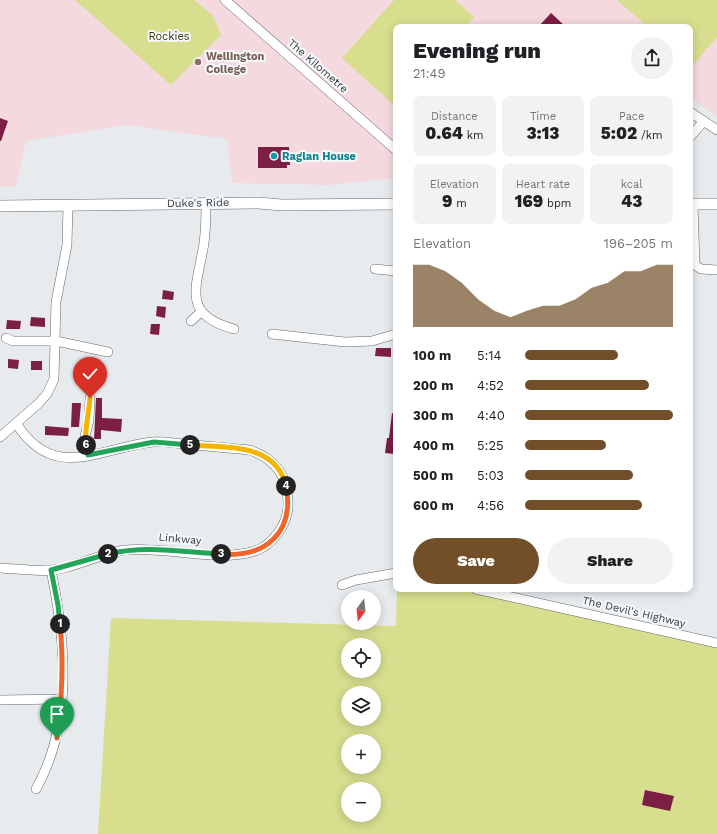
<!DOCTYPE html>
<meta charset="utf-8">
<style>
:root{--surface:#fff;--page:#f2f2f2;--text:#202124;--muted:#757577;--accent:#724f28}
body{margin:0;font-family:"Work Sans",sans-serif;background:var(--page);color:var(--text);height:100vh;display:flex;flex-direction:column;font-size:15px;white-space:nowrap}
*{box-sizing:border-box;margin:0}
p{font-size:13px;color:var(--muted)}
.icon{flex:none;width:22px;height:22px;fill:none;stroke:currentColor;stroke-width:2;stroke-linecap:round;stroke-linejoin:round}
.map{position:relative;flex:1;overflow:hidden}
.side{position:absolute;left:393px;top:24px;width:300px;height:568px;display:flex;flex-direction:column;background:var(--surface);border-radius:8px;box-shadow:0 2px 10px #0003}
.side>*{flex:none}
.needle{width:26px;rotate:195deg}
.buttons{position:absolute;left:341px;top:590px;display:grid;gap:8px}
.buttons a{display:grid;place-items:center;width:40px;height:40px;border-radius:50%;background:var(--surface);box-shadow:0 2px 10px #0003;font-size:20px}
.pin{position:absolute;display:grid;place-items:center;width:34px;height:34px;color:#fff;margin:-41px -17px;border-radius:50% 50% 50% 0;rotate:-45deg;box-shadow:0 0 4px #0007}
.pin .icon{rotate:45deg}
.km{position:absolute;width:20px;height:20px;margin:-10px;border-radius:50%;background:#222;color:#fff;font-size:11px;line-height:20px;text-align:center}
.round{display:grid;place-items:center;flex:none;width:42px;height:42px;border-radius:21px;background:var(--page)}
.head{display:flex;align-items:center;justify-content:space-between;height:68px;padding:0 20px}
h1{font-size:22px;font-weight:800;line-height:30px}
.figures{display:grid;grid-template-columns:repeat(3,1fr);gap:6px;height:68px;padding:4px 20px}
.figures div{display:grid;align-content:center;border-radius:8px;background:var(--page);text-align:center}
.figures b{font-size:17px;font-weight:800}
.figures small{font-size:11px;font-weight:400}
.figures p{font-size:11px}
.chart{height:112px;padding:8px 20px}
.chart p{display:flex;justify-content:space-between}
.chart svg{width:100%;height:72px;margin-top:4px;fill:var(--accent);opacity:.7}
.action{display:flex;gap:8px;margin-top:auto;padding:8px 20px}
.action a{flex:1;height:46px;border-radius:24px;background:var(--accent);color:#fff;font-size:16px;font-weight:800;line-height:46px;text-align:center}
.action a+a{background:var(--page);color:var(--text)}
ul{padding:0 20px;list-style:none;font-size:13px}
li{display:grid;grid-template-columns:64px 48px 1fr;align-items:center;height:30px}
li i{height:10px;border-radius:5px;background:var(--accent)}
.map>svg:first-child{display:block}
.education{fill:#f4d9de}
.green{fill:#d7de8e;fill-rule:evenodd}
.building{fill:#7b1f45}
.lines{fill:none;stroke-linecap:round;stroke-linejoin:round}
.minor-casing{stroke:#64686a;stroke-width:10}
.major-casing{stroke:#64686a;stroke-width:12}
.minor{stroke:#fff;stroke-width:9}
.major{stroke:#fff;stroke-width:11}
.split-1-casing{stroke:#fff;stroke-width:8}
.split-2-casing{stroke:#fff;stroke-width:8}
.split-3-casing{stroke:#fff;stroke-width:8}
.split-4-casing{stroke:#fff;stroke-width:8}
.split-5-casing{stroke:#fff;stroke-width:8}
.split-6-casing{stroke:#fff;stroke-width:8}
.split-7-casing{stroke:#fff;stroke-width:8}
.split-1{stroke:#f0652b;stroke-width:5}
.split-2{stroke:#22a559;stroke-width:5}
.split-3{stroke:#22a559;stroke-width:5}
.split-4{stroke:#f0652b;stroke-width:5}
.split-5{stroke:#f5b400;stroke-width:5}
.split-6{stroke:#22a559;stroke-width:5}
.split-7{stroke:#f5b400;stroke-width:5}
.education-dot{fill:#8d6e63;stroke:#f5f9fc;stroke-width:1.5}
.culture-dot{fill:#0f9aa8;stroke:#f5f9fc;stroke-width:1.5}
.labels{text-anchor:middle;dominant-baseline:central;stroke-width:4;stroke-linejoin:round;paint-order:stroke}
.park-label{font-size:11px;fill:#373a0d;stroke:#f5f9fc}
.education-label{font-size:11px;font-weight:bold;fill:#785e54;stroke:#f5f9fc;text-anchor:start}
.street-label{font-size:11px;fill:#383a3b;stroke:#f5f9fc}
.culture-label{font-size:11px;font-weight:bold;fill:#0d838f;stroke:#f5f9fc;text-anchor:start}
</style>
<div class="map">
<svg width="717" height="834" viewBox="0 0 717 834">
<rect width="100%" height="100%" fill="#e7ebee"/>
<path class="education" d="M0,0H717V116L690,98V27H396V178L329,185L232,183L227,139L127,125L26,141L16,187H0Z"/>
<path class="green" d="M75,0H194L213,16L221,35L171,85Z
M394,0H455L474,17L465,27H396V102L394,105L342,58Z
M617,0H717V37L693,65L690,63V27H648Z
M397,589H458L527,604L717,639V637V834H98L111,618L396,626ZM348,645H374V671H348ZM348,693H374V719H348ZM348,741H374V767H348ZM348,789H374V815H348Z"/>
<path class="building" d="M551,13L566,27H538Z
M0,118L8,121L1,141H0Z
M258,147H289L290,165H287V168H258Z
M163,290L174,292L173,300L162,299Z
M157,306L166,307L165,318L156,316Z
M31,317L45,318V327L30,326Z
M7,320L21,321L20,329H6Z
M151,324H160L159,335L150,334Z
M376,348H391V357L375,356Z
M8,359L19,360L18,369L8,368Z
M31,361H42V370H31Z
M96,398H102V418L122,419L121,432L101,430V439H94Z
M72,403H81L79,427H71Z
M392,413L396,414L394,454L385,453L387,438H389Z
M45,426L69,428L68,436L45,435Z
M645,790L674,796L670,811L642,805Z"/>
<g class="lines">
<g class="minor-casing">
<path id="minor" d="M225,0L396,150
M690,112L717,130
M690,137L704,121
M206,203C206,219 206,234 203,249C196,289 182,315 234,329
M693,204L695,265L701,269L717,270
M375,269L396,271
M191,321L201,312
M272,334L345,342L372,341L396,334
M6,338L13,341H56L108,352
M0,437L38,404L47,394L54,379L56,302L67,245L68,206
M88,455L85,436L89,420L90,398
M0,568C21,569 43,573 64,568C84,563 104,553 125,550C166,546 218,563 255,551C265,548 272,541 278,533C287,521 290,507 287,492C284,470 270,457 250,450C227,448 205,446 183,444C173,443 162,441 153,442C98,448 54,483 16,423
M342,585L356,580L396,573
M476,589L717,643
M1,700L62,699
M36,789C73,723 66,642 51,570"/>
</g>
<g class="major-casing">
<path id="major" d="M690,204H717
M0,206L258,203L282,205L396,204"/>
</g>
<use href="#minor" class="minor"/>
<use href="#major" class="major"/>
</g>
<g class="lines">
<g class="split-1-casing">
<path id="split-1" d="M57,738C62,699 64,663 60,624"/>
</g>
<g class="split-2-casing">
<path id="split-2" d="M60,624L58,605L51,570L108,554"/>
</g>
<g class="split-3-casing">
<path id="split-3" d="M108,554C145,545 183,552 221,554"/>
</g>
<g class="split-4-casing">
<path id="split-4" d="M221,554C266,558 295,532 286,486"/>
</g>
<g class="split-5-casing">
<path id="split-5" d="M190,445C224,448 276,442 286,486"/>
</g>
<g class="split-6-casing">
<path id="split-6" d="M86,445L88,455L154,442L190,445"/>
</g>
<g class="split-7-casing">
<path id="split-7" d="M86,445C84,431 89,413 90,398"/>
</g>
<use href="#split-1" class="split-1"/>
<use href="#split-2" class="split-2"/>
<use href="#split-3" class="split-3"/>
<use href="#split-4" class="split-4"/>
<use href="#split-5" class="split-5"/>
<use href="#split-6" class="split-6"/>
<use href="#split-7" class="split-7"/>
</g>
<circle class="education-dot" cx="198" cy="62" r="4"/>
<circle class="culture-dot" cx="274" cy="156" r="4"/>
<g class="labels">
<g class="park-label">
<text x="169" y="36">Rockies</text>
</g>
<g class="education-label">
<text x="206" y="56">Wellington<tspan x="206" dy="13">College</tspan></text>
</g>
<g class="street-label">
<text transform="translate(318 66) rotate(41)">The Kilometre</text>
<text transform="translate(198 203) rotate(-1)">Duke's Ride</text>
<text transform="translate(180 539) rotate(5)">Linkway</text>
<text transform="translate(634 612) rotate(13)">The Devil's Highway</text>
</g>
<g class="culture-label">
<text x="282" y="156">Raglan House</text>
</g>
</g>
</svg>
<div class="buttons">
<a><svg class="needle" viewBox="-14 -14 28 28"><path d="M0-13l5 13h-10z" fill="#e53935"/><path d="M0 13l5-13h-10z" fill="#757577"/></svg></a>
<a><svg class="icon" aria-label="locate" viewBox="0 0 24 24"><circle cx="12" cy="12" r="6"/><path d="M12 2v4M12 18v4M2 12h4M18 12h4"/></svg></a>
<a><svg class="icon" aria-label="layers" viewBox="0 0 24 24"><path d="M12 4l9 5-9 5-9-5zM3 14l9 5 9-5"/></svg></a>
<a>+</a>
<a>−</a>
</div>
<div class="pin" style="left:57px;top:738px;background:#1e9e55"><svg class="icon" aria-label="arrive" viewBox="0 0 24 24"><path d="M6 21V4h12l-3 4 3 4H6"/></svg></div>
<div class="pin" style="left:90px;top:398px;background:#d93025"><svg class="icon" aria-label="check" viewBox="0 0 24 24"><path d="M5 12l5 5 9-10"/></svg></div>
<b class="km" style="left:60px;top:624px">1</b>
<b class="km" style="left:108px;top:554px">2</b>
<b class="km" style="left:221px;top:554px">3</b>
<b class="km" style="left:286px;top:486px">4</b>
<b class="km" style="left:190px;top:445px">5</b>
<b class="km" style="left:86px;top:445px">6</b>
<section class="side">
<div class="head"><div><h1>Evening run</h1><p>21:49</p></div><a class="round"><svg class="icon" aria-label="share" viewBox="0 0 24 24"><path d="M12 15V3M7 8l5-5 5 5M5 13v7h14v-7"/></svg></a></div>
<div class="figures">
<div><p>Distance</p><b>0.64<small> km</small></b></div>
<div><p>Time</p><b>3:13</b></div>
<div><p>Pace</p><b>5:02<small> /km</small></b></div>
</div>
<div class="figures">
<div><p>Elevation</p><b>9<small> m</small></b></div>
<div><p>Heart rate</p><b>169<small> bpm</small></b></div>
<div><p>kcal</p><b>43</b></div>
</div>
<div class="chart"><p><span>Elevation</span>196–205 m</p>
<svg viewBox="0 0 160 44" preserveAspectRatio="none"><path d="M0 44V6L10 6L20 10L30 17L40 27L50 34L60 38L70 34L80 31L90 31L100 27L110 20L120 17L130 10L140 10L150 6L160 6V44z"/></svg>
</div>
<ul>
<li><b>100 m</b>5:14<i style="width:63%"></i></li>
<li><b>200 m</b>4:52<i style="width:84%"></i></li>
<li><b>300 m</b>4:40<i style="width:100%"></i></li>
<li><b>400 m</b>5:25<i style="width:55%"></i></li>
<li><b>500 m</b>5:03<i style="width:73%"></i></li>
<li><b>600 m</b>4:56<i style="width:79%"></i></li>
</ul>
<div class="action"><a>Save</a><a>Share</a></div>
</section>
</div>
